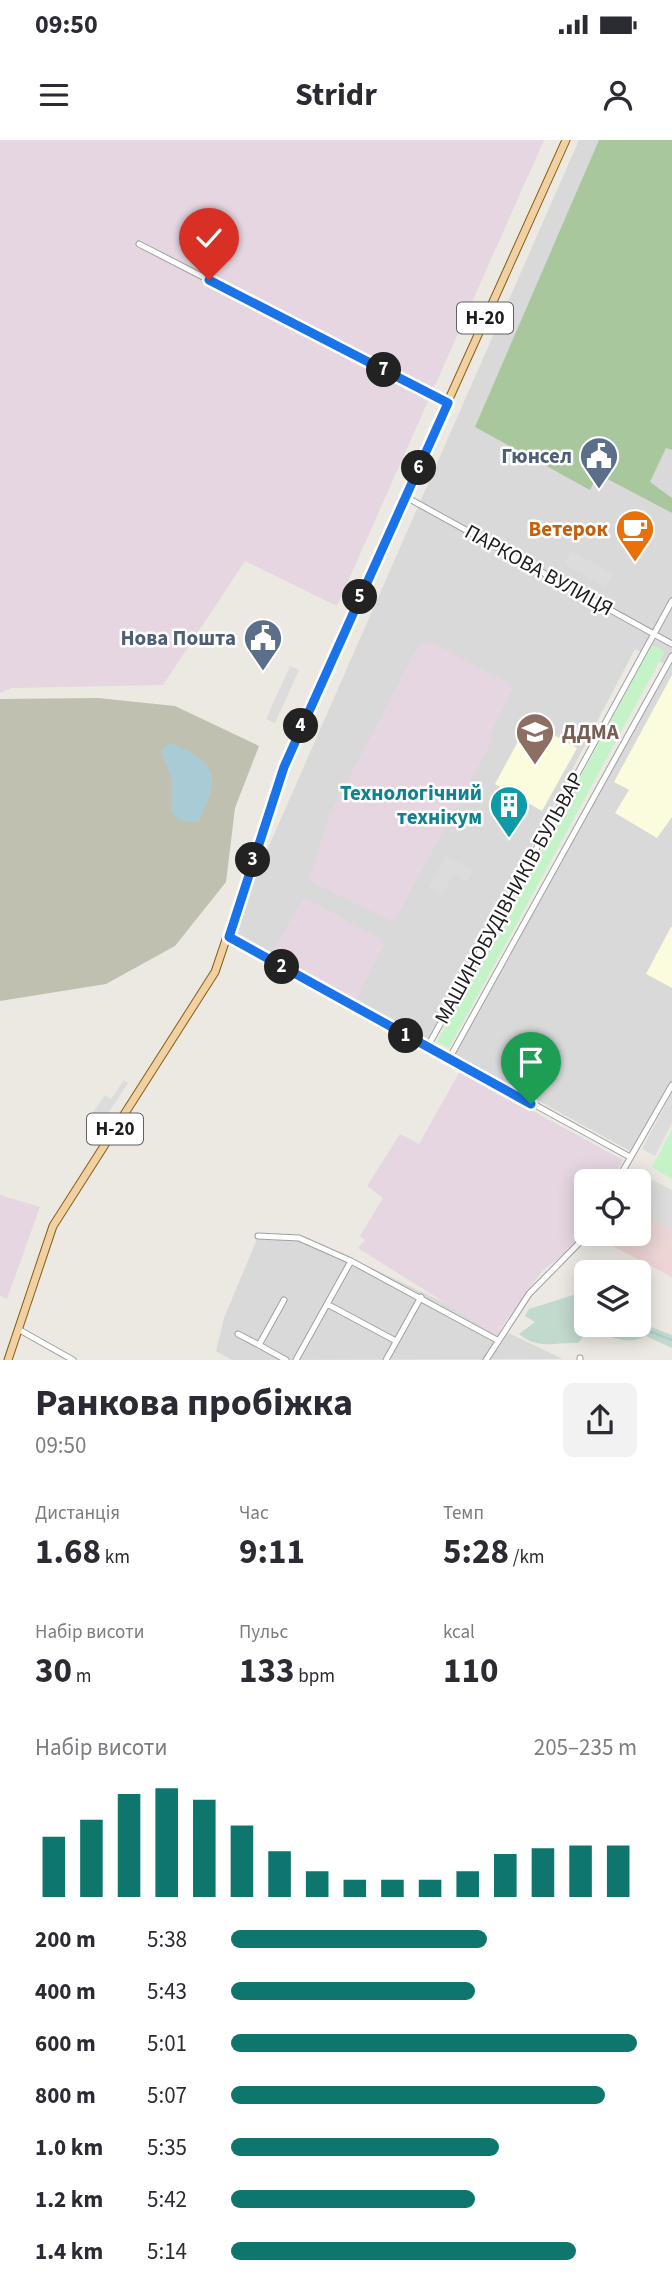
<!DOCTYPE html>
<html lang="uk">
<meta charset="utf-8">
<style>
:root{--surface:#fff;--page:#f2f2f3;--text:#2b2b33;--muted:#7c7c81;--accent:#0f766e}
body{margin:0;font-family:"Source Sans 3",sans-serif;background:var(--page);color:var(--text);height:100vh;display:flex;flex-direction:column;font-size:26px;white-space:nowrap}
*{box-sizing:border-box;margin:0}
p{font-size:23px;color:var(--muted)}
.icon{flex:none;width:38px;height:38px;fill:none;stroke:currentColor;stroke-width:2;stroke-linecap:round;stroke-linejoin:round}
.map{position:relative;height:1220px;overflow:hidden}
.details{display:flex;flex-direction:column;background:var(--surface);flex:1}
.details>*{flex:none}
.buttons{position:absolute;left:574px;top:1029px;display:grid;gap:14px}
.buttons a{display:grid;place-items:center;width:77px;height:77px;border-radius:10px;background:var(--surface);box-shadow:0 4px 18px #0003;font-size:35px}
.pin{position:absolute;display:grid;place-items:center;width:60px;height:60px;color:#fff;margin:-72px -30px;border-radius:50% 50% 50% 0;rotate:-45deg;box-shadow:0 0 7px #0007}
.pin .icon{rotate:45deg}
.km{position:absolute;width:35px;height:35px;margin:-18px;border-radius:50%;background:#222;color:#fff;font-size:19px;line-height:35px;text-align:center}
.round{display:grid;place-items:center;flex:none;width:74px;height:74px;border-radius:10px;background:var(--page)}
.head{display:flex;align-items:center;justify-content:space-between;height:119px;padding:0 35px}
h1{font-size:38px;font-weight:700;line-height:52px}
.figures{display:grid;grid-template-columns:repeat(3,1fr);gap:10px;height:119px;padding:7px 35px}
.figures div{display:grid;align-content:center}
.figures b{font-size:35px;font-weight:700}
.figures small{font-size:19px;font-weight:400}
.figures p{font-size:19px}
.chart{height:196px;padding:14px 35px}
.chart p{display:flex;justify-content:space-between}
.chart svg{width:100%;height:126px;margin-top:7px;stroke:var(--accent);stroke-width:6}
ul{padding:0 35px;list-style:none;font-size:23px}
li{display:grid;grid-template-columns:112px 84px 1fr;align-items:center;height:52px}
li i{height:18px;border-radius:9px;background:var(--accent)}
.status{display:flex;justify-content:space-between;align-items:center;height:49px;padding:0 35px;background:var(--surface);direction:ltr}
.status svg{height:19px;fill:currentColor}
header{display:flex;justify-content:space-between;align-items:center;height:91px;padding:0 35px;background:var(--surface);font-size:32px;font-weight:700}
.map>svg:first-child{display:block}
.residential{fill:#dad9d9}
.commercial{fill:#ecd5d4}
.industrial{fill:#e5d6e2}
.education{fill:#fbfbde}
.construction{fill:#c0c0b0}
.forest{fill:#a9c79c}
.wetland{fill:#c2d9ce}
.park{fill:#c4f3c8}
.parking{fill:#dcdcdc}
.water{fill:#a8cbd6}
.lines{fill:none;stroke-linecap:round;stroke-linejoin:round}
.stream{stroke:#a8cbd6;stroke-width:2}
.minor-casing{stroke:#a0a0a0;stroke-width:7}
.major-casing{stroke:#845f10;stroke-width:9}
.minor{stroke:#fff;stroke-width:5}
.major{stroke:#f1d0a4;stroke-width:7}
.route-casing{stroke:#fff;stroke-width:14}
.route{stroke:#1a73e8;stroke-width:9}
.labels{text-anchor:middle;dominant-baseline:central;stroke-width:5;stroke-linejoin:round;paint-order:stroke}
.shield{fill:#fff;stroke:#606060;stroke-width:2}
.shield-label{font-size:19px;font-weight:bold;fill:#1c1c1c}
.service-label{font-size:21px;font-weight:bold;fill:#4e5e75;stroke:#fff;text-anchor:end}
.food-label{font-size:21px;font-weight:bold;fill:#c56008;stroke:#fff;text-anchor:end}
.street-label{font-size:21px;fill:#1c1c1c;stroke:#fff}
.education-label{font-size:21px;font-weight:bold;fill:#785e54;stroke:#fff;text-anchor:start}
.culture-label{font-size:21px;font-weight:bold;fill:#0d838f;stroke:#fff;text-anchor:end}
</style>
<div class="status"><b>09:50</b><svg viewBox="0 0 49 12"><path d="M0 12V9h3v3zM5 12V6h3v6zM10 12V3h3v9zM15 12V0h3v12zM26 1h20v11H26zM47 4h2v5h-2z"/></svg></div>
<header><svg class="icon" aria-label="menu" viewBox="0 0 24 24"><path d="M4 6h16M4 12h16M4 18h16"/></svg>Stridr<svg class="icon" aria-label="person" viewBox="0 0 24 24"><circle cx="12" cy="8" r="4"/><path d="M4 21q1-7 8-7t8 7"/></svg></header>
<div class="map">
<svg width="672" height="1220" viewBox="0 0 672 1220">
<rect width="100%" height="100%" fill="#ece9e3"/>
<path class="residential" d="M579,0H672V943L630,1011L455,915L667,525L635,509L427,908L229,797Z
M257,1099L299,1100L378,1131L563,1219L232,1220L216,1211L224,1178Z"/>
<path class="commercial" d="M639,1072L672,1090V1137L605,1102L610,1094H639Z"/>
<path class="industrial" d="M0,0H544L337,466L245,421L163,545L12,548L0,553Z
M431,502L514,546L489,597L493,599L394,782L309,741L329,676L418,506Z
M304,757L386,802L355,862L273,811Z
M460,931L623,1020L612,1041H586V1089L579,1103L543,1130L496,1195L358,1108L365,1100L360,1096L383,1058L367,1046L400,994L419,1004Z
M0,1055L40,1067L7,1159L0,1156Z"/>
<path class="education" d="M672,535V677L657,698L615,673L629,650L614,642Z
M529,581L577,608L542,671L495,644Z
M671,787H672V848L646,834Z"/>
<path class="construction" d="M98,558L175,566L259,606L235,668L226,742L175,806L106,844L0,861V559Z"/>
<path class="forest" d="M599,0H672V310L666,308L650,342L672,358V373L598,334L590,350L475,287Z"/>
<path class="wetland" d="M586,1151V1185H639V1164L645,1169L651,1187L672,1195V1208L646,1196C624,1208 610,1192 587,1193L578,1203C556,1202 537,1210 519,1194L535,1182L525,1176L529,1169Z"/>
<path class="park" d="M652,505L665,511L449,908L437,902Z
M672,989V1039L652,1027Z"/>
<path class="parking" d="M571,411L613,434L605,447L564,424Z
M290,526L299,530L275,583L266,579Z
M446,716L473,730L467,742L453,735L443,755L429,747Z
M124,940L128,943L99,987L88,980L105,955L111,959Z
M672,952V983L655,1016L642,1009Z
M647,1037L672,1050V1090L639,1072V1054Z"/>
<path class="water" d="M170,603C217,621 222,637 198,682L180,680L171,672V637L161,611Z"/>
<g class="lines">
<path class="stream" d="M649,1191L672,1200"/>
<g class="minor-casing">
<path id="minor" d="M139,104L448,263
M406,357L672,504
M229,797L630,1017
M427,908L672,461
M449,919L672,516
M617,1041L672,945
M258,1096L299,1098L351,1121L497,1200
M284,1160L259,1205L286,1220
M327,1164L396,1201
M18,1189L73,1220
M238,1194L259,1205
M296,1220L351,1121
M386,1220L421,1157
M486,1220L529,1154L588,1094
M580,1220V1218"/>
</g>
<g class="major-casing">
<path id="major" d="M8,1220L53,1086L215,832L290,611L566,0"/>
</g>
<use href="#minor" class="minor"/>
<use href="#major" class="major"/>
</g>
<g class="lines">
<g class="route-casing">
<path id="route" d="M209,140L448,263L284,627L229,797L531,964"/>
</g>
<use href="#route" class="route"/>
</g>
<defs>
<g id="civic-pin" transform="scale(2.0125)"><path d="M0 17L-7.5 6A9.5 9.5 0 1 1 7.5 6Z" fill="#5c6f8a" stroke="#fff"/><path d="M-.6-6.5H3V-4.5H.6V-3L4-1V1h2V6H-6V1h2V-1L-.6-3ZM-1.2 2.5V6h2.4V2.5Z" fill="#fff"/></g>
<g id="cafe-pin" transform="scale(2.0125)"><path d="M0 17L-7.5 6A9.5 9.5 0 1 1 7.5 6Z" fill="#e8710a" stroke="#fff"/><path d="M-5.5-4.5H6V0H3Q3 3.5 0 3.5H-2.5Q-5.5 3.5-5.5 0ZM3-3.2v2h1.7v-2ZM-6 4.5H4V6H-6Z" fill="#fff"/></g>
<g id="university-pin" transform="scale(2.0125)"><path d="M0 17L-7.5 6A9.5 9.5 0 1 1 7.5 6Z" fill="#8d6e63" stroke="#fff"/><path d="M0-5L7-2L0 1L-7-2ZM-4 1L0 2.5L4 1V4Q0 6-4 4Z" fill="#fff"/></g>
<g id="building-pin" transform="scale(2.0125)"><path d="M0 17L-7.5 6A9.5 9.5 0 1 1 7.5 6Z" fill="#0f9aa8" stroke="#fff"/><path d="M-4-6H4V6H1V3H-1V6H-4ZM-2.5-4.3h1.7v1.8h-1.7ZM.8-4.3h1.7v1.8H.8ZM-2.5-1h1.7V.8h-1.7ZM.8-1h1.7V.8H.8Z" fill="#fff"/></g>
</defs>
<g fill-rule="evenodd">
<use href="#civic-pin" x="599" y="316"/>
<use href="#cafe-pin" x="635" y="389"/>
<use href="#civic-pin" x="263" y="498"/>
<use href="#university-pin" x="535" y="592"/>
<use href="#building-pin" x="509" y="665"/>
</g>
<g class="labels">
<g class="shield">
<rect x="457" y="162.5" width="56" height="31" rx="5"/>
<rect x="87" y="973.5" width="56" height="31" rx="5"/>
</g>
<g class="shield-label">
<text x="485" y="178">Н-20</text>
<text x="115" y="989">Н-20</text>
</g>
<g class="service-label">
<text x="572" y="316">Гюнсел</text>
<text x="236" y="498">Нова Пошта</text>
</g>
<g class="food-label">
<text x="608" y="389">Ветерок</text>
</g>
<g class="street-label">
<text transform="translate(539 430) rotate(29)">ПАРКОВА ВУЛИЦЯ</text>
<text transform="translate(509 758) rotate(-61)">МАШИНОБУДІВНИКІВ БУЛЬВАР</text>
</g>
<g class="education-label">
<text x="562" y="592">ДДМА</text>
</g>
<g class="culture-label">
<text x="482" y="653">Технологічний<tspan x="482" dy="24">технікум</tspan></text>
</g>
</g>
</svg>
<div class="buttons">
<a><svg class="icon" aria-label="locate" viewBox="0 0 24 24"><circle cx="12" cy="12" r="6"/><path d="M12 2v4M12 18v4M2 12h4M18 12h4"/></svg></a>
<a><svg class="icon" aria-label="layers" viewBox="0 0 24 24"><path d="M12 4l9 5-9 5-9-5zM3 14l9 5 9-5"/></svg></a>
</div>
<div class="pin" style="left:531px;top:964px;background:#1e9e55"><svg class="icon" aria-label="arrive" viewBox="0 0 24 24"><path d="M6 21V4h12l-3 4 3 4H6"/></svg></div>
<div class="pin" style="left:209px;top:140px;background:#d93025"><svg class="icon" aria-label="check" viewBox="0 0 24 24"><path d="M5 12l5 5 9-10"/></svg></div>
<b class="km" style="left:406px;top:896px">1</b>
<b class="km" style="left:282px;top:827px">2</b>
<b class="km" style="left:253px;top:720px">3</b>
<b class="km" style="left:301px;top:586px">4</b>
<b class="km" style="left:360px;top:457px">5</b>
<b class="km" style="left:419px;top:328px">6</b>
<b class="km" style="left:384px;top:230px">7</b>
</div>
<section class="details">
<div class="head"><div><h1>Ранкова пробіжка</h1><p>09:50</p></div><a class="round"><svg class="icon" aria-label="share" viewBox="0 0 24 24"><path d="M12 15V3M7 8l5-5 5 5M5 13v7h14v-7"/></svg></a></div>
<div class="figures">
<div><p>Дистанція</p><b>1.68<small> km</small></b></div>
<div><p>Час</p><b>9:11</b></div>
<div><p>Темп</p><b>5:28<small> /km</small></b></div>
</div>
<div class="figures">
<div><p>Набір висоти</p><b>30<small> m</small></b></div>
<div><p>Пульс</p><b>133<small> bpm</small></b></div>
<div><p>kcal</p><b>110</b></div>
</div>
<div class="chart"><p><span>Набір висоти</span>205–235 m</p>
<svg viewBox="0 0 160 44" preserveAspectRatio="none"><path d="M5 44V23M15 44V17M25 44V8M35 44V6M45 44V10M55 44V19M65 44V28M75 44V35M85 44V38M95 44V38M105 44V38M115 44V35M125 44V29M135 44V27M145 44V26M155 44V26"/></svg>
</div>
<ul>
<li><b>200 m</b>5:38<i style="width:63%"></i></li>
<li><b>400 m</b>5:43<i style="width:60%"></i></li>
<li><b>600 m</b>5:01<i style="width:100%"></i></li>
<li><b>800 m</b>5:07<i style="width:92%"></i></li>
<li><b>1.0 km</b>5:35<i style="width:66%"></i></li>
<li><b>1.2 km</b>5:42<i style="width:60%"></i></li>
<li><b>1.4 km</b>5:14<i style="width:85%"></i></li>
</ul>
</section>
